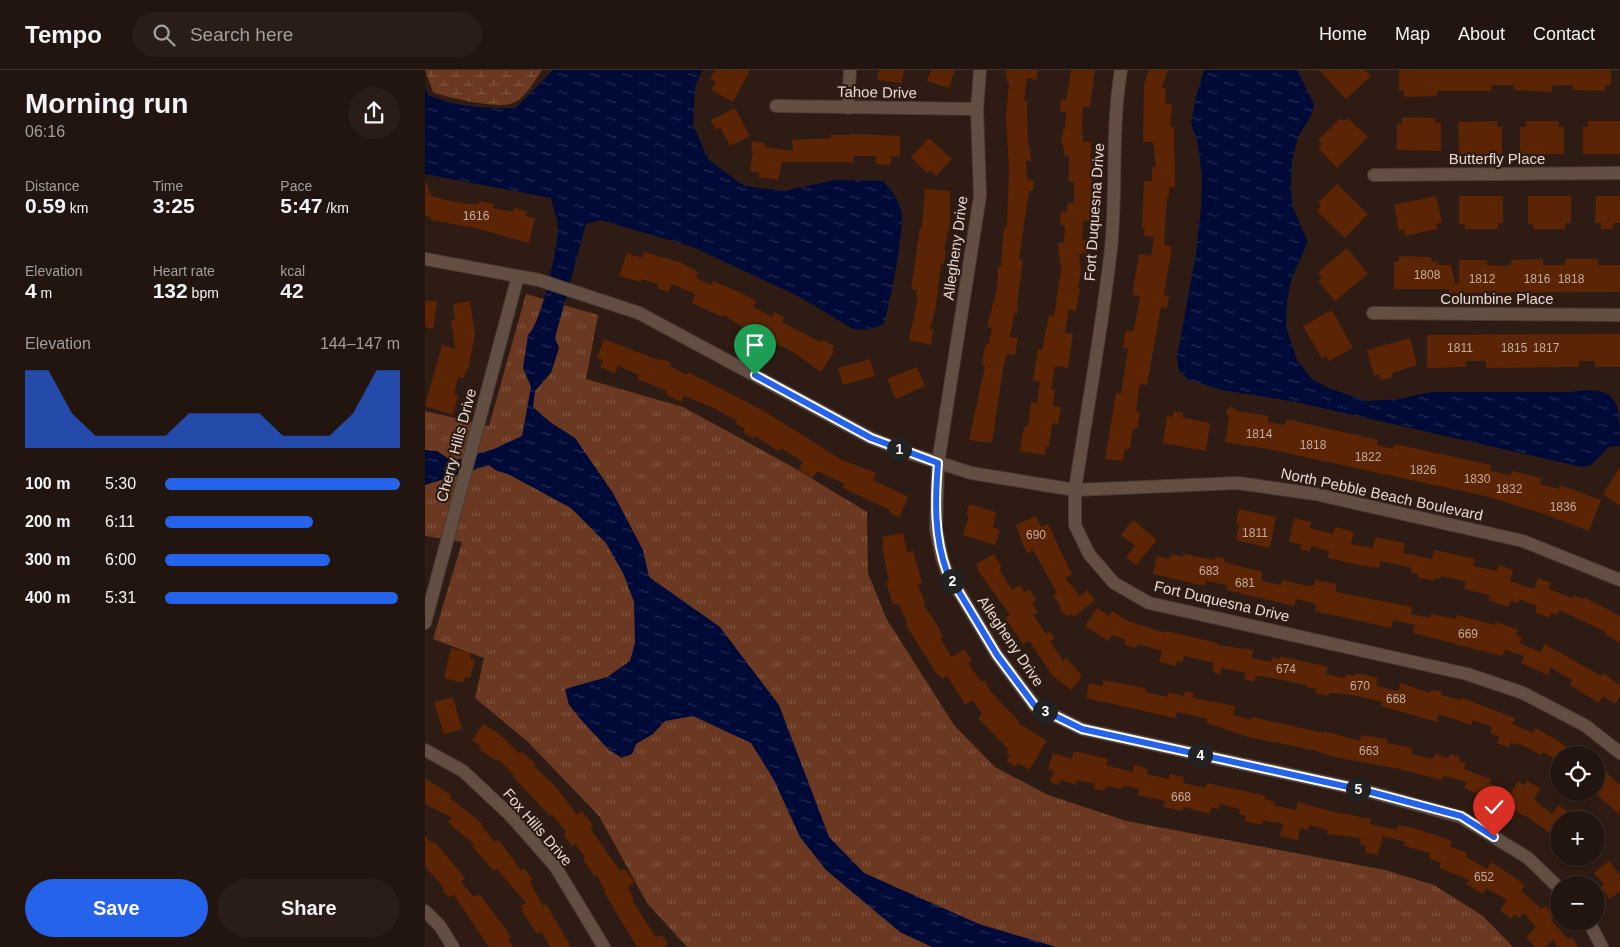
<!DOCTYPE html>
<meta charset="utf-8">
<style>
:root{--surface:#22140e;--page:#2a1d17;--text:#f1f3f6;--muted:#a29e9e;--line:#3f332e;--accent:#2563eb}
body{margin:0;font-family:Arial,sans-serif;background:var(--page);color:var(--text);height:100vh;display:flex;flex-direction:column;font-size:19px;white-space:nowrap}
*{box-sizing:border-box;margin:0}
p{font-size:16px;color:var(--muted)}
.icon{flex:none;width:28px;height:28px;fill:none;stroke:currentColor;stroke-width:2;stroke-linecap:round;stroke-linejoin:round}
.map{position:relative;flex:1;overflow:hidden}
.side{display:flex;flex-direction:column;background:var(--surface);width:425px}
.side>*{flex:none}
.controls{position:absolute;left:1125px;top:676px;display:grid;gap:10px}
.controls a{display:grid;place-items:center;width:55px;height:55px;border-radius:50%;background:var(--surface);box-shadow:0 1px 4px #0004,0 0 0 1px var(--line);font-size:25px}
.pin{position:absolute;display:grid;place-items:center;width:42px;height:42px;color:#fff;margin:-51px -21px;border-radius:50% 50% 50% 0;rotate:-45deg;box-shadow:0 0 5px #0007}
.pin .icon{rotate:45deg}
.km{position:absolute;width:25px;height:25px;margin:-12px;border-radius:50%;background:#222;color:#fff;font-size:14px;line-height:25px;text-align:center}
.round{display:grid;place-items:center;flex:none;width:52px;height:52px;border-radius:26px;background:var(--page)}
.summary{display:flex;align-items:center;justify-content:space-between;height:85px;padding:0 25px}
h1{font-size:28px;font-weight:600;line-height:38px}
.metrics{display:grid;grid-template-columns:repeat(3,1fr);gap:8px;height:85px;padding:5px 25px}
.metrics div{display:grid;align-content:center}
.metrics b{font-size:21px;font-weight:600}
.metrics small{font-size:14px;font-weight:400}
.metrics p{font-size:14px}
.chart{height:140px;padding:10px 25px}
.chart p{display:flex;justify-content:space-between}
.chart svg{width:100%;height:90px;margin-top:5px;fill:var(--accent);opacity:.7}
.cta{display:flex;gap:10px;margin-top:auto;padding:10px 25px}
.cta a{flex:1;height:58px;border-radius:30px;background:var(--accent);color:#fff;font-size:20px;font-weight:600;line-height:58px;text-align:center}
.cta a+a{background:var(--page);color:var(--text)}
ul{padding:0 25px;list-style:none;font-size:16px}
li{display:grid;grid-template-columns:80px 60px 1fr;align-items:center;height:38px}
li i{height:12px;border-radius:6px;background:var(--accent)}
header{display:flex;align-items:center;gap:30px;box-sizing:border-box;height:70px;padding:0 25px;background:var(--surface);border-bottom:1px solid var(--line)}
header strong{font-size:24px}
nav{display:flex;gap:28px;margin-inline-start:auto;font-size:18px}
.search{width:350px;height:45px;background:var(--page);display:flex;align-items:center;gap:12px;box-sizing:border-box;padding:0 18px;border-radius:28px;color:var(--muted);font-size:19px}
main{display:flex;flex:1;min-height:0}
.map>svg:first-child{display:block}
.grass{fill:url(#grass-tufts)}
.wetland{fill:url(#wetland-marsh)}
.water{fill:url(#water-ripples)}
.building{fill:#5b2405}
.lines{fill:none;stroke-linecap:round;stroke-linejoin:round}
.street-casing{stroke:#473933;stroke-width:14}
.secondary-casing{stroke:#473933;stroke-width:14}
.street{stroke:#634e44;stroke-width:12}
.secondary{stroke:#634e44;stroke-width:12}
.route-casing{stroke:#fff;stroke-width:10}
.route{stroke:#2563eb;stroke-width:6}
.labels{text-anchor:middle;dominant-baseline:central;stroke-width:4.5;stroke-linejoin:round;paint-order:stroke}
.number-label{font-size:12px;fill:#c3aca0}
.street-label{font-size:15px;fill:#e6d9d3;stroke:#2e1b13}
</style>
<header>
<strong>Tempo</strong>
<div class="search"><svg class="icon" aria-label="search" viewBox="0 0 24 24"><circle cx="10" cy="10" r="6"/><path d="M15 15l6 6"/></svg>Search here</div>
<nav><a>Home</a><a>Map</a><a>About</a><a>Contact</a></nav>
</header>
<main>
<section class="side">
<div class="summary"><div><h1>Morning run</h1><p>06:16</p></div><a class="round"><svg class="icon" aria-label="share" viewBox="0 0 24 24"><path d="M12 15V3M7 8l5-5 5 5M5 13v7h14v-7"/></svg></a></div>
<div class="metrics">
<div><p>Distance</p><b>0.59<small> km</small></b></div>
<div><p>Time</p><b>3:25</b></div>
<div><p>Pace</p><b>5:47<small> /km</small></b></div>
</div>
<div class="metrics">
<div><p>Elevation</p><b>4<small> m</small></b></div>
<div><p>Heart rate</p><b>132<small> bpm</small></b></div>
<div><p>kcal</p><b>42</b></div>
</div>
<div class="chart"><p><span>Elevation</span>144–147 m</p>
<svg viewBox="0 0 160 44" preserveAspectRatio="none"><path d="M0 44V6L10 6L20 27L30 38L40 38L50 38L60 38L70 27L80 27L90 27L100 27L110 38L120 38L130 38L140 27L150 6L160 6V44z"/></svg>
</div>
<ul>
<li><b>100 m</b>5:30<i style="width:100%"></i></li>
<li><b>200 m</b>6:11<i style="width:63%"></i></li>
<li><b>300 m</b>6:00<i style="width:70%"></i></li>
<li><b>400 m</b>5:31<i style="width:99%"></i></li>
</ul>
<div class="cta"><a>Save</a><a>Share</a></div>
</section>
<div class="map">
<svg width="1195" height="877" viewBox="0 0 1195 877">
<defs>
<pattern id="grass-tufts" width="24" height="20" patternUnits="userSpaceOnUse" patternTransform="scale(1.25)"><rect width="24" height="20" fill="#6b3921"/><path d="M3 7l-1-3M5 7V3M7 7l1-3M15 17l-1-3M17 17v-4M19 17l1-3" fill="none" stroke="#805540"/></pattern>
<pattern id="wetland-marsh" width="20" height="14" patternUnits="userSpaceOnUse" patternTransform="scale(1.25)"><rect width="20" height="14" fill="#6b3921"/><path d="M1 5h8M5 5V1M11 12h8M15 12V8" fill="none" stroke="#805540"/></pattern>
<pattern id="water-ripples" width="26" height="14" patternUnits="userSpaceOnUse" patternTransform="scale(1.25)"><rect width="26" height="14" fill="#000a36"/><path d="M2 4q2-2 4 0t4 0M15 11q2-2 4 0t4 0" fill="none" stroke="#252d52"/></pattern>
</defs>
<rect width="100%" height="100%" fill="#2e1b13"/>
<path class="grass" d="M101,224L173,245L161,309L258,337L366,396L442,442L443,503L461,548L529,655L570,697L623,725L701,751L960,800L1009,815L1058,846L1088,877H262L222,833L174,746L103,672L50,628L59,588L8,569L37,472L0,466V341L64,356Z"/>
<path class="wetland" d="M0,0H117C109,12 99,30 85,34C70,38 22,28 8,22Z"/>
<path class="water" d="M128,0H277L270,17L268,55L284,90L319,116L359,121L410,110L458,111C466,120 473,128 476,140C481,154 464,237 459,254L443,260L428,259L375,227L268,177L176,150L161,154L130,268L134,278L126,303L110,321L108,337L125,352L150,368L188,423L218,480L224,507L295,557L354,635L404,767L439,803L554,854L631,877H507L475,862L401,800L375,767L349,710L326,673L268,646L240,651L228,664L211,674L207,684L197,688L184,680L158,652L144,635L140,619L182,607L205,591L210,573L209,532L198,503L181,473L146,438L83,404L72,401L64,395L0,415V380L12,381L27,391L69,379L97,366L106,317L98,298L103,265C116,254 133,177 133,159C133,149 128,138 126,128L0,104V17L3,25C31,37 62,39 91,38Z
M779,0H872L889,34L887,44L873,67L867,91L866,115L867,135L883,172L866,210L862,231L861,257L872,290L887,309L903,318L942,331L974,329L1007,322H1145C1195,314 1195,333 1195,376L1184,377L1166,395L1157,397L871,332L797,320L762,309L754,300L752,287L771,184L776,138L777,107L773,74L766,53L771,27Z"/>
<path class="building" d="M290,0H325L308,32L286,20L291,12L285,9Z
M454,0H479L477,13L452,10Z
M506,0H530L524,18L502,11Z
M581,0H613L611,10L602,8L599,31H602L603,76H605L606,91H601L602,109L609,111L608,121H604L594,189L598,190L592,235H593L592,244L589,243L585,267L593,268L590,285L582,284L578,299L567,373L544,370L560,296L557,295L559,280L561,274H564L567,258L562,257L572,219L573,197H576L579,157H582L584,100L581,48L584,12H582Z
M646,0H670L665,37H658L657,53L658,72H666L667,125L665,151H658L657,171L661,170L662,183L654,184L656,201L653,217L655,218L651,241L644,240L640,262L648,264L643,298L630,296L626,320H630L628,336L636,337L633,354L627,353L624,377L621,376L620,385L595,381L598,361L600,356H603L606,332L612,333L615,312L608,311L613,279L617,280L624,245L629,246L636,200L633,173H639L640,156L635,155L636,142H642L643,133H649V112H644V86H640L636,67L638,66V59H640L641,42H635L636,29L641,30Z
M724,0H743L737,18H741L740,34H747L745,57H749L750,117H744V127H742L739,175L747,177L739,225L744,226L742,238L736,237L722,315L716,314L714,318L711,341L715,342L712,359L708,358L705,379H700L698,391L680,389L691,323L696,324L703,279L698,278L701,260L708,262L711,249L715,226L707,225L714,184L726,186L729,167L719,166L720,158H717L719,111H727V97H731L728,72H718L719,15Z
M894,0H940L946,6L921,29Z
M974,0H1186V15H1180V21L1148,20L1147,15L1127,16V22L1089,20V15H1066L1067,21H1012V26L979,27V21H974Z
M310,38L325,66L305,76L296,58L291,60L286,50Z
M977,47L1010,48V53H1016V81L972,80V54H977Z
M916,48L919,51L923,48L943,67L912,98L893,78L897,74L893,70Z
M1072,51V57H1077V84L1034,85L1033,52Z
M1101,51H1134V57H1139V84H1095V57H1101Z
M1163,51H1195V84H1158V57H1163Z
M425,64L475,66V87L466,86V95L451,94V86H429L428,92H357L353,110L334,107V102L325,101L328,80H326L327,71L340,73V77L368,81L367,70L406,68V65H424Z
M504,68L527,89L511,106L505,100L502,103L486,87Z
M0,111L7,126L17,129L41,134H53L54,131L69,134L68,138L88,142L89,138L102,141L101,146L110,148L104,173L50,158L6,150V147L0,146Z
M912,114L943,144L920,168L892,141L896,136L893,133Z
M500,119L525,121V152L519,180H521L519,194H516L511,236L505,259L508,260L506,275L484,270L493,227H491L492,220L486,219L495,158H497Z
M1011,126L1017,152L1011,154L1012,159L980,166L979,160L974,161L969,135Z
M1034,126H1078V153H1073V159H1040V154H1034Z
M1103,126H1146V153H1140V159H1108V154H1103Z
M1171,126H1195V153H1188V159H1176V153H1170Z
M922,178L943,204L910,231L893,211L897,207L893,202Z
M219,182L257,193L273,202L271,208L286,215L288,211L316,223L331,231L328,237L347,247L349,242L359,247L357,252L395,272L397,269L409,276L407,280L409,282L396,302L365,280L330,264L298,245L297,247L267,233L270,224L247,214L243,222L232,218L234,215L217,209L216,212L194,206L202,183L217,188Z
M974,186L1006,187L1007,192H1012V195H1026L1030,214L1034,213V190H1062V195L1080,196L1086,195V190L1118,189V195H1140V189H1173V195H1195V222L1024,223V219H969V192H974Z
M0,230L12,232L8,259L0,257Z
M45,231L50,265L43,300H41L39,308L33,307L29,324L33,325L28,345L0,336L17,275L30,279L26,250H30L28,234Z
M907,240L928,278L904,291L901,286L897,288L878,256Z
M1195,264V297H1170V291H1154V297L1061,298V291H1041V297L1002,298V265Z
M985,268L992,295L967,303L968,307L956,310L954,304L949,306L942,280Z
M179,269L233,290V288L246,293L245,296L262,305L263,302L339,341L417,390L451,403L448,410L482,426L483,429L474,447L464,442L465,440L418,418L420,414L392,401L387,408L373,400L378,392L356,378L353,381L330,366L328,369L318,362L320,359L311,354L312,351L289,338L259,326L256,332L240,324L242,321L212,309L214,305L193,296L190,303L175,297L178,290L172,288Z
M445,289L450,306L418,315L413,298Z
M492,297L500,316L471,329L462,309Z
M806,336L812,341L843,346V352L860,355L861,350H866L953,370L952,375L968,379L970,374L1066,395L1065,400L1086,406L1087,401L1101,404L1117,409L1115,414L1134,419L1135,415L1176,430L1164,461L1119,444L1060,426L843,379L800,372L804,348L801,341Z
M749,341L758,343V348L785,353L781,381L738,373L742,346L748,347Z
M1195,397V436L1178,424Z
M544,434L571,442L568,457L575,460L570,475L538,465L544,446L541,445Z
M814,439L851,447L845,478L811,470L814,455L811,454Z
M611,446L616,457L623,454L647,504L640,508L655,526L662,520L670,530L649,547L646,544L642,547L634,538L636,536L628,526L632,523L608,480L602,483L597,472L591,455Z
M869,448L886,452L885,458L908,464L910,457L929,462L926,474L948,478L951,467L980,473L978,483L1007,489L1009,480L1050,489L1048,496L1072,501L1074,495L1088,500L1085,511L1109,519L1113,508L1126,513L1124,519L1147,528L1149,525L1158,529L1159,527L1195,546V573L1180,564L1181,562L1134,540L1132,545L1126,543L1124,548L1110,542L1112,536L1094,529L1093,533L1086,531L1083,537L1063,530L1065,525L1039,519L1041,512L1016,506L1015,509L1009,508V511L993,507V504L986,503L987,498L955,491L954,498L934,495L903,488L904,481L886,476L885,482L875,479L876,474L864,472Z
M708,450L732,470L711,495L701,487L710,476L696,465Z
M478,463L482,482L488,481L497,513L493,515L500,533L498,534L514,558L518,567L515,568L527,587L539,579L547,590L543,593L556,612L559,610L567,623L594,651L593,653L622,671L604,700L593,693L591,697L582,691L585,685L581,683L583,679L553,648L557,644L548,631L540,634L522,606L518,609L511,603L480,554L482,552L474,535L468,534L461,512L464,511L457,476H459L457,467Z
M569,484L577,498L574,499L587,520L595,515L599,522L605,520L611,530L607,534L613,542L608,545L621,564L625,562L630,568L625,571L638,591L641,587L657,606L646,620L627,605L604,571L598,574L580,548L585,545L554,502L551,494Z
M746,484L758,487V484L790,490V486L800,488L799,492L837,502V511L856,515L857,510L882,516L889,515L890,510L911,514V522L987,537L986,544L1005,548L1006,544L1031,549L1032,545L1071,555L1072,552L1093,560L1091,565L1097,567L1095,573L1115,582L1120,574L1176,606L1178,603L1195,615V626L1190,634L1178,626L1174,633L1145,615L1147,610L1126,598L1123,605L1096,593L1099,586L1080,580L1077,586L988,563L990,555L968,550L966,558L890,541L891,534L871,529L869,536L801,520L802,515L781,511L780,516L728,504L732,486L745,489Z
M672,538L684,546L687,541L703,551L741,563V561L793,573V575L828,580L827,588L846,592L847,587L855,589V586L903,597L901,604L920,608L921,604L929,606L930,603L953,608L951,616L974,621L975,613L1005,623L1006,620L1017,622L1016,625L1036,630L1037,628L1090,648L1087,654L1108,663L1110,658L1135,672L1152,685H1134V691L1118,682L1116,685L1093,673L1092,675L1086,672L1084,678L1072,673L1074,667L1065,663L1067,657L1048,650L1046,655L1014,644L1012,652L956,636L957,632L933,626L910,623H904L903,626L890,623L891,619L881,617V615L836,606H831L829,612L819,609L820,603L796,598L795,604L787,602L789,593L759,586L757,592L752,591L751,596L734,592L737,581L713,574L711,578L699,574L701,570L687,565L683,571L660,556Z
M26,578L46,583L45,588L50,590L45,608L40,607L38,613L19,608Z
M678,610L720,618V622L742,627L743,622L759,626L760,621L769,623L768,628L810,636L808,645L827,650V647L899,663V661L935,671L936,665L963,669L962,673L987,678L986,684L1008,689L1010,684L1024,688L1025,684L1035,687L1034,691L1041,693L1039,699L1066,709L1064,713L1086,723L1093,711L1099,715L1102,711L1115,718L1109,730L1127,744L1134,735L1145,744L1141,750H1134V770L1100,745L1099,746L1070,729L1069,731L1039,718L1042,712L1019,706L1016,710L974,699L909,687L888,680L823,667L782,653V649L752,642L750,648L661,628L664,613L677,616Z
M28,627L37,659L19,664L9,632Z
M58,654L73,663L95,684L97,682L101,685L111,694L109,696L132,718L152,745L157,741L168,756L165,758L195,801L199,799L203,803L209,812L203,818L209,829L207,830L231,867L237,865L243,874L239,877H212L179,822L180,821L172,805L170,807L158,789L160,787L150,774L147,776L138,764L141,762L127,744L125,746L88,707L89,705L73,689L72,691L54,679L56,677L47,670Z
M649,681L683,689L681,695L692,698L708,702L709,695L723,699L722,704L744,709L745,704L759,707L758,713L781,718L782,713L833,724L840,726V729L850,732L849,735L871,740L873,732L905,741L946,749L945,754L972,760L973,755L985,757L1013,766L1027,771L1025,776L1042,783L1041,787L1062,799L1066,792L1085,804L1100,816L1096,821L1117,839L1121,836L1131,847L1126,850L1143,869L1147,867L1153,877H1131L1132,876L1128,870L1121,877H1110L1101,867L1111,857L1099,843L1094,848L1089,844L1086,849L1075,840L1082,830L1061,818L1058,824L1041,814L1044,810L1014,798L1016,793L1004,788L1005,783L979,776L980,772L958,766L953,785L940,782L941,776L935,775L936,768L902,764L903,760L884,755L883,760L875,758L873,770L855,766L858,754L838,750L837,755L820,751L821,746L814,744L815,739L795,734L794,739L786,737L785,744L758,737V741L738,737L740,731L713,725L714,719L698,715L697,719L681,716L680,721L669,719L670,714L652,710L651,715L636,710L634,715L625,712L629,701L623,699L628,683L647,689Z
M1178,699L1195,715V745L1171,724V707Z
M0,708L26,725L25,728L57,753L56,755L70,772L72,770L77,774L96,801L99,798L108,810L105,812L118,836L121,834L146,877H125L116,861L112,864L97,841L96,836L101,833L72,799L69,801L47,776L49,774L27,756L23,752L27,748L0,734Z
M0,765L7,773L9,771L40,808L36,812L49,827L53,824L56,826L80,858L86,867L83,869L88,877H64L29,825L24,827L18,821L19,819L14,812L0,797Z
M1184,791L1195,805V821L1185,829L1175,817L1179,814L1169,803Z"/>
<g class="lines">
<g class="street-casing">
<path id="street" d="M555,0L552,39L555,126L513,393L511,459L517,488L522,502L572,585L610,636L657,659L942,721L1036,747L1103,788L1134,818
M696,0C686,59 692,119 686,179C677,259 662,340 650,420V455L664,484L689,513L724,533L1042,604L1098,623L1161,656L1195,683
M351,36L552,39
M423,38L425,0
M949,105L1195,103
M948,243L1195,245
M0,553L93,206
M0,680L38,701L85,745L130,796L179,877
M0,841L15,856L28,877
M1164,852L1177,877"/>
</g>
<g class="secondary-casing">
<path id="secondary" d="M0,189L114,210L214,243L446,368L487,384L546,403L650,420L813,413L890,424L1098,471L1195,510"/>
</g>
<use href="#street" class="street"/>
<use href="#secondary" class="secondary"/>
</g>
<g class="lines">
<g class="route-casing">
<path id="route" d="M330,305L446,368L513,393C510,430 509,467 522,502L572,585L610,636L657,659L942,721L1036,746L1069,767"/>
</g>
<use href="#route" class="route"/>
</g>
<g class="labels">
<g class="number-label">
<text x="51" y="146">1616</text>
<text x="1002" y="205">1808</text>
<text x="1057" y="209">1812</text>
<text x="1112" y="209">1816</text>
<text x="1146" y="209">1818</text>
<text x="1035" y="278">1811</text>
<text x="1089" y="278">1815</text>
<text x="1121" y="278">1817</text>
<text x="834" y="364">1814</text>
<text x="888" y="375">1818</text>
<text x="943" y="387">1822</text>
<text x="998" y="400">1826</text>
<text x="1052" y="409">1830</text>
<text x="1084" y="419">1832</text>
<text x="1138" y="437">1836</text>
<text x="830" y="463">1811</text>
<text x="611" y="465">690</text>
<text x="784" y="501">683</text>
<text x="820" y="513">681</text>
<text x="1043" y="564">669</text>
<text x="861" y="599">674</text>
<text x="935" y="616">670</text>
<text x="971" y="629">668</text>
<text x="944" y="681">663</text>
<text x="756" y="727">668</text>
<text x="1059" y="807">652</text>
</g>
<g class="street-label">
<text transform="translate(452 22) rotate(1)">Tahoe Drive</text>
<text x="1072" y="88">Butterfly Place</text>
<text transform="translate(669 142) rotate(-86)">Fort Duquesna Drive</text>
<text transform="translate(530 178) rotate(-82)">Allegheny Drive</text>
<text x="1072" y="228">Columbine Place</text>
<text transform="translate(31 375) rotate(-75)">Cherry Hills Drive</text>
<text transform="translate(957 424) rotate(12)">North Pebble Beach Boulevard</text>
<text transform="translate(797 531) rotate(13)">Fort Duquesna Drive</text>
<text transform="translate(586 571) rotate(56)">Allegheny Drive</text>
<text transform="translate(113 757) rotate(49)">Fox Hills Drive</text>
</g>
</g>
</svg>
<div class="controls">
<a><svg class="icon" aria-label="locate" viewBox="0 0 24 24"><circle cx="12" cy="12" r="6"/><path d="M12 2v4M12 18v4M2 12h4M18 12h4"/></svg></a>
<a>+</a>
<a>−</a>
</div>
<div class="pin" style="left:330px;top:305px;background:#1e9e55"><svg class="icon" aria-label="arrive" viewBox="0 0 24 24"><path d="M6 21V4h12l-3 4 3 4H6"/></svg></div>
<div class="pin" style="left:1069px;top:767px;background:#d93025"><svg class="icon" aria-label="check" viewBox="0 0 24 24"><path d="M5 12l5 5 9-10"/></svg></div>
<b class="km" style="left:474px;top:379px">1</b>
<b class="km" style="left:527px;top:511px">2</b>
<b class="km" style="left:620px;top:641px">3</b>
<b class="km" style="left:775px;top:685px">4</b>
<b class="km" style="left:933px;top:719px">5</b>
</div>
</main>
